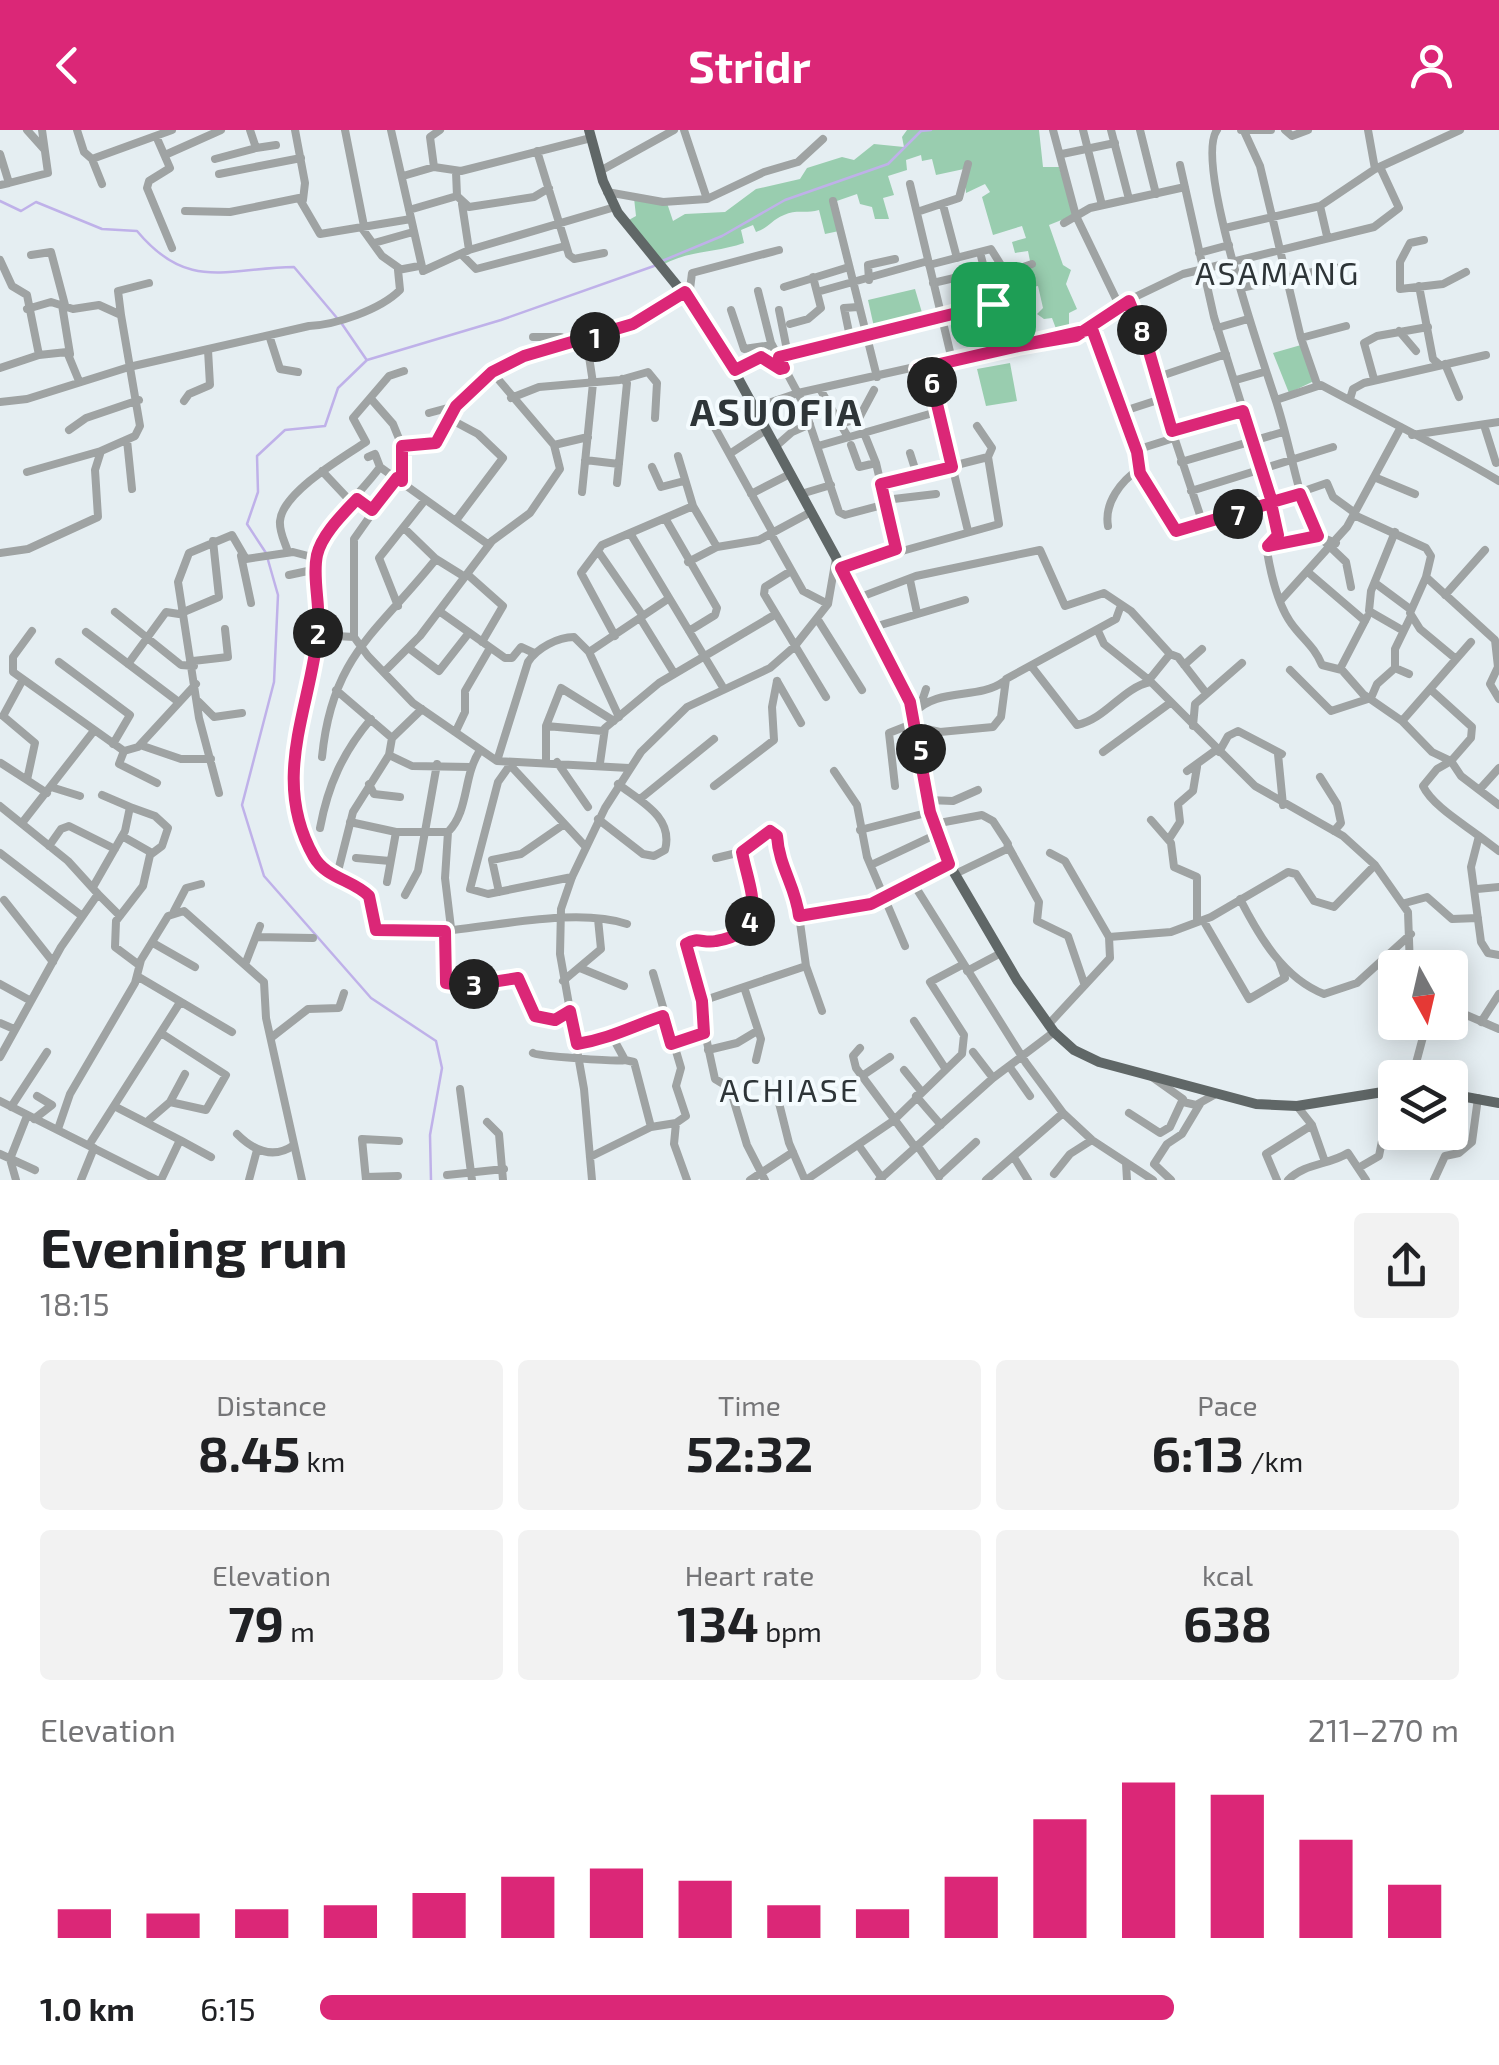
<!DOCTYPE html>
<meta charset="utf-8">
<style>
:root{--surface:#fff;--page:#f2f2f2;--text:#202124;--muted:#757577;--accent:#db2777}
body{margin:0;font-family:"Exo 2",sans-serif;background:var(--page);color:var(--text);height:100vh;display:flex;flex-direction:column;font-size:38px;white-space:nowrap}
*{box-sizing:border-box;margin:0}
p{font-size:32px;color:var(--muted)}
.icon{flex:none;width:55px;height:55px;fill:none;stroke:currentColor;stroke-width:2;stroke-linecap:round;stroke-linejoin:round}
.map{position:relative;height:1050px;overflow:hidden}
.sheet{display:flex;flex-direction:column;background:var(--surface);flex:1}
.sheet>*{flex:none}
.needle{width:65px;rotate:172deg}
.fabs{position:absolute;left:1378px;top:820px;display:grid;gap:20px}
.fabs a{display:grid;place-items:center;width:90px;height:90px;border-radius:10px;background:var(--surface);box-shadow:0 5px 25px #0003;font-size:50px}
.pin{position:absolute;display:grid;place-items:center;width:85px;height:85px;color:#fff;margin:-42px;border-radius:20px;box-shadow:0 5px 15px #0006}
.km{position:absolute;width:50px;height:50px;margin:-25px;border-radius:50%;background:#222;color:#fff;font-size:28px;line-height:50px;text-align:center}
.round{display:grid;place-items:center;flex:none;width:105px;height:105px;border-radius:10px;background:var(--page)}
.summary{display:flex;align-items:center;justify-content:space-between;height:170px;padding:0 40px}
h1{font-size:55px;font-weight:700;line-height:75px}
.stats{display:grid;grid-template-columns:repeat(3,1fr);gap:15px;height:170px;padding:10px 40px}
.stats div{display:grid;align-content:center;border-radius:10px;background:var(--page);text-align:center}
.stats b{font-size:50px;font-weight:700}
.stats small{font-size:28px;font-weight:400}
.stats p{font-size:28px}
.chart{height:280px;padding:20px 40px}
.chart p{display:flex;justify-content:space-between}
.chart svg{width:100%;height:180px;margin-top:10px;stroke:var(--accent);stroke-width:6}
ul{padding:0 40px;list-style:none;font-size:32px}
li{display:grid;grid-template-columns:160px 120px 1fr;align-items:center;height:75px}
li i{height:25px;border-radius:12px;background:var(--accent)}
header{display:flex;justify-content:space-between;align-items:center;height:130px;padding:0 40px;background:var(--accent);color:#fff;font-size:45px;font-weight:700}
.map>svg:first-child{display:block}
.green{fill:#99cdaf}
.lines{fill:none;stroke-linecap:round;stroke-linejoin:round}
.stream{stroke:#bfb1e9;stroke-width:2.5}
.minor{stroke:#9fa3a3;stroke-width:8}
.major{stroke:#606767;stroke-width:10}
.route-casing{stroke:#fff;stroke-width:20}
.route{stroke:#db2777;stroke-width:12}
.labels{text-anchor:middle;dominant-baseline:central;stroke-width:8;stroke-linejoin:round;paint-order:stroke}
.quarter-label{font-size:32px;letter-spacing:2.5px;fill:#2e3538;stroke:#f4fbfe}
.district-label{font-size:38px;font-weight:bold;letter-spacing:2.5px;fill:#2e3538;stroke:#f4fbfe}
</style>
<header><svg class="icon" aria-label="back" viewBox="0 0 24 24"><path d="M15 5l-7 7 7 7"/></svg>Stridr<svg class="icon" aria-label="person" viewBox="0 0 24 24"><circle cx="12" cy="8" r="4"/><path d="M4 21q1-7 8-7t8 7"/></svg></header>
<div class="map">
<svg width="1499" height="1050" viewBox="0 0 1499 1050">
<rect width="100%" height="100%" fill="#e5eef2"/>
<path class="green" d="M907,0H1039L1043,37H1059L1074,85L1049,95L1063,135L1071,140L1066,154L1077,179L1069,183V202L1058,204L1052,188L1044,189L1037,184L1043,178L1038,156L1023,159L1018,141L1031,136L1028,121L1015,123L1012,112L1026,108L1022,96L993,105L982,67L990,62L985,54L966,63L964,39L936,45L932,29L922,31L921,25L906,30L907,40L888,46L894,65L883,68L889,89H875L872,77L860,74L857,64L831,73L839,101L825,104L819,80C805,84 796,79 784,85C770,91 770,97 756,102L753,95L741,100L744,113C715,123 690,120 662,135L627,91L636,86L634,68L667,73L673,91L685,84L725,82L756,59L800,49L807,38L842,27L854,30L874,14L904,17L902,7Z
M915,159L923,186L874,197L868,170Z
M1301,215L1314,251L1289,263L1273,223Z
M1010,233L1017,271L986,276L977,239Z"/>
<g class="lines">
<path class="stream" d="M0,71L21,81L36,72L102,99L137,101C188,162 226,138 294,137L337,188
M662,131L722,106L785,70L888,34L921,1L931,0
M342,194L366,229
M431,1050L430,1005L442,938L436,911L371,868L264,746L242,675L274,552L278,465L266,423L247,394L258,362L257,326L285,300L325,296L338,258L367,230L501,190L654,136"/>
<path class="minor" d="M27,0L44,19
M77,0L84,22L92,29
M295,0L305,53L303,70
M345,0L364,96
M391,0L423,141L469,120L615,77
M684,0L707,69
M1053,0L1076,86L1120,177
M1083,0L1102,75
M1111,0L1129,69
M1140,0L1156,64
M1217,0C1194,32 1261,225 1275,268C1289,309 1295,353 1310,394L1318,406L1336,413
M1241,0H1271
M1285,0L1292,6L1308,0
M1368,0L1375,39
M1244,1L1260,36L1301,208L1317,254
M156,6L170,38L149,51L147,58L172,118
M256,18L276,15
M537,21L569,125L574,129L604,123
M0,24L9,53L0,55
M1062,24L1115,13
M165,25L221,0
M215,29L256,18L250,0
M1180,35L1214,187L1272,372L1327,353L1333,367L1355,383
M434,37L430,7L440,0
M600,41L674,0
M456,42L457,66L469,77L534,67L549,58
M219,44L301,28
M403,46L434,37L461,41L591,8
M9,53L48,43L42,0
M102,54L92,29L172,0
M910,54L952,230
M607,62L663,72L707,69L764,42L798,32L823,9
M833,71L877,247
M462,74L469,120
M943,75L957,128
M1320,76L1327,106
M409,80L457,66
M185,81L230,82L299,68L320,104L411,89
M917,82L959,68L968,34
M1064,93L1090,78L1185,57
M361,97L382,126L399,138
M1225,98L1320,76L1375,39L1460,0
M1424,110L1410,113L1400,132V159L1443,154L1466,142
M374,113L413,102
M980,122L993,174
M1199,123L1229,115
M31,125L51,122L65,175
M463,126L476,139L565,116
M0,130L12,156L27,165L39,225
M929,135L991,119L1006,143L1032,134
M1006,143L1004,158L1018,216
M869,150L868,135L895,129
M933,153L984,141
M1419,156L1433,229L1440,235
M784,157L849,137
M1241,158L1335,137
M758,161L771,213L802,271L839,382L845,385L886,374
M817,162L928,131
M1129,171L1203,394
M62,175L70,224
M731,180L744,219L772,215
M779,180L788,225
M121,185L118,161L149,153
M790,194L808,189L821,178L813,147
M1217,198L1248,189
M1092,199L1137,322L1140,343L1174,399L1272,372
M1399,201L1416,221
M269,205L280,239L298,242
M533,207H561L565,216
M850,207L844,178L858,177
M1301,208L1346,196
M779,227L1007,170
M1445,234L1459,267
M0,238L39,225L67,222L79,251
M918,239L932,253L968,401
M735,240L763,227L778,239L784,237
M1155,248L1226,224
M1374,249L1364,213L1377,206L1428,197
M1236,250L1264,242
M820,259L848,307
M511,268L539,257L620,250L648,242L657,253L655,288
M1350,269L1353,259L1364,253L1486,225
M372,270L393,294L402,316
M1276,270L1321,255C1380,287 1441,316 1499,351
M184,271L189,264L210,255L208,220
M0,272L27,269L129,237L309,196C335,195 380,180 400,160L398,140L419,136
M754,278L798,263L987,221L1076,206L1135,167L1183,144L1374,97L1399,78L1380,37
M1121,282L1161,269
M429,283L455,276
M709,287L773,403
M448,288L478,304L503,328L457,389
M844,293L859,288L874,260
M1484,295L1496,333
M69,300L86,288L139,270
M1172,301L1243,281
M864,303L876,333L896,419
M1412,305L1499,292
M127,310L132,359
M554,315L588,307
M851,315L859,337L876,333
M818,316L940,281
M775,317L792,302L810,294
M1136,320L1174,308
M731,323L766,300
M910,323L917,345
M678,326L693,376L717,417
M368,327L375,324L380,337L489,415
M585,330L619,334
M1181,332L1283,302
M652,337L661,357L684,351
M322,341L353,374
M27,342L101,321
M1374,347L1415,364
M397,348L354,409V507L368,526L413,573L497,631L629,638
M402,351V316L436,313L455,276L492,242L524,226L633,195L690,159L692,143L779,120
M617,353L627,253L622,249
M881,354L988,327
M1191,361L1333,317
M582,362L593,253L588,220L592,209
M751,364L790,344
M801,364L831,355
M885,370L936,364
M1271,373L1278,405L1267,421C1271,445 1278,478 1294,497C1305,511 1315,518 1322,535L1342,540L1363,564L1402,591L1432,622L1451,631L1437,639L1423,656C1432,675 1462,693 1479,706L1471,737L1481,812L1488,823L1499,825
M693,376L630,403L724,559
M1354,385L1426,418L1431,426L1426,447
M665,388L717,478L715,485L689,501
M1108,396C1104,373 1121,351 1139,339
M404,398L436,429L465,447
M1395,402L1371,461L1369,481L1402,500
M771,404L803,461L828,474
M1322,409L1346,432L1351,457
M1269,416L1318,406
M598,421L643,486
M288,422C285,412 279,402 280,391C282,363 343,327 366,312L353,288L389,246L404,241
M0,423L28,419L98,387L95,340L101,321L135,306L140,296L121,185L99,175L73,179L51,172L27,179
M241,426L251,473
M688,432L717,417L759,410L811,382
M841,438L999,394L988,327L992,318L977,296
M791,441L765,457L764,464L826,567
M1309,443L1365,491
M467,444L503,476L482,512
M289,445L317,439
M910,450L917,483
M1375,453L1410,479
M1445,465L1485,420
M858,468L916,446L1040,420L1065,476L1104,463L1131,481L1170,524L1149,550
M1281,470L1347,397L1401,297
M398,476L379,428L425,370
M439,481L505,528H512L521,517L534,523
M115,482L181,535L194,536
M640,488L674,543
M818,490L862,560
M874,497L965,470
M32,501L13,527V542L124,621L138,617L196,554
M1098,501L1104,514L1149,550L1255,656L1343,706L1375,735L1408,782L1410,838
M86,502L176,570
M318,505L354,507
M615,506L581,443L602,415L630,403
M1471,512L1430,559L1472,597L1471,608L1451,631L1461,646L1499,675
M410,519L439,541L468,504
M589,522L668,469
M1170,524L1178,527L1206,563
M1456,529L1420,499L1410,483L1426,447L1495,510L1498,537L1490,554L1499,569
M193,531L228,527L225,499
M59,532L130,585L113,614
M128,534L166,482L179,484L219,467L213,411
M1184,535L1202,519
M1032,537L1077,595C1106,589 1122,558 1150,552
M1395,538V519L1411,486
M1340,539L1367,487
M1290,540L1331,581L1371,568L1377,554L1395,538L1409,544
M384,542L420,506L492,411L530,383L560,339L554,315L492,242
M22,551L3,586L35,613L27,650L47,663
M777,551L801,593
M336,560L392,608L389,625L353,682L337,745C320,741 314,728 308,713C276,634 311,577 318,501C321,477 311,447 317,424C325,394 362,362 380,337
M199,572L214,587L242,583
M921,574L926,559
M914,583C937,557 978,570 1003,552
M1402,591L1430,559
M546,596L603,601
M1193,596L1195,574L1242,533
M917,597L940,602L993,597L1001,587L1006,549L1116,489L1120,478
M456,601L465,582V561L490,518
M392,608L422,579
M140,615L181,629H211
M124,621L119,634L157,653
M1103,622L1170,573
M1219,622L1228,606L1238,601L1282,624
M1278,624L1283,675
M389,625L412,636L470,637
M322,627C332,525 377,503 436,429
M497,631L528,532C537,518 558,507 574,507L589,522L619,587
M546,632V596L561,558L614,591
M557,632L588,677
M1,633L27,650
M600,633L605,598L659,553L776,484
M834,641L857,675L867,727L905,816
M1187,641L1216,620
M1320,647L1337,674L1341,693L1334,701
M369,654L374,664L400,667
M714,656L774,610L772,577L777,551
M895,656L889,603L917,592
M51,657L80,666
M1480,659L1499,638
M219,663L199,588L178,452L189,423L232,405L246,429L293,422L316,428
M640,669L714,609
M928,670L953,671L978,660
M0,676L68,731L98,764L61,817L0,927
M130,677L155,686L168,698L162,716L150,725L143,756L116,791L115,817L139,835
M598,689L643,724L654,726L665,720C674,687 640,671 618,654
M1151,690L1171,713L1174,737L1197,747V792
M350,692L396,702H448C469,681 463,647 479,622
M22,693L93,602
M934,694L982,685L993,691L1008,714L1007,719L955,744
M320,698C328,655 343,622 371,589
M860,700L930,682
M448,702L445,748L451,798
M122,706L152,723
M1479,706L1499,721
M1169,709L1180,692L1178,674L1193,661L1197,637
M49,716L61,699L69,696L115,719
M1008,716L1039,772L1037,791L1068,806L1084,853
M0,723L82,786
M356,728L390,731
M716,728L741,722L761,705L776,703L785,749L796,763L806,836L702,871L700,880L715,949L730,958L747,1015L765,1050
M871,735L937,704
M337,745L369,766L379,802C400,802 421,803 441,801C495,797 576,777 627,794
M572,747L488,764L470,759L498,652L510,635L585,716
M387,752L396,702
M913,753L1026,933L1063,983L1092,1010L1153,1050
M93,757L125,701L130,677L102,665
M1477,759L1499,757
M499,762L492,730L521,724L563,695
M98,764L120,786
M405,765L418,741L437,634
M1240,769C1259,806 1283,848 1324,864L1357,853L1411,804
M4,770L53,832
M1405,773L1427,767L1452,789L1478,788
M174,781L186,758L201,754
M799,787L871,774L949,734
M1203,790L1249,869L1285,848L1279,831
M445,801L446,853L465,856L516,847L524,853L535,886L555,890L570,881
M256,807L313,808
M1109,807L1171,802L1211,787L1288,742L1296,744L1314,771L1334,777L1375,735
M153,813L195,837
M246,832L260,796
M806,836L822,881
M580,838L624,856
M967,841L1001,823
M653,843L681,938L676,956L686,986L676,993L674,1014L687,1050
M137,846L232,902
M563,851L601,819L598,789
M0,854L31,871
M744,857L761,909L756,930
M702,871L685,816L697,808L720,810L750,792L755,770L741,722
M1450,878L1499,899
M914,891L945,938
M1481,892L1499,864
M0,893L14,899
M1048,895L1110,828L1109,807L1065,731L1050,723
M161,903L226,945L206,980L170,972
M272,907L308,879L339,878L344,863
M613,908L625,930L634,932L651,997
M577,914C609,909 633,896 663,886
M671,914L704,903
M860,918L853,926L856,938L915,1017
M708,920L737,913L757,901
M973,922L993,948
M533,923C537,926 617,932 625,930
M1009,936L1030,966
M904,940L921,961
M862,946L890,927
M1412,948L1427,892
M460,959L472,1050
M916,966L941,995
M778,969L789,1013L805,1050
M0,971L157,1050
M1183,972L1196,975L1214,965
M114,976L180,1010L161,1050
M1297,976L1312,995L1324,1029
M11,977L47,922
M1129,983L1160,1003L1170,997L1183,969L1152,947
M34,989L52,975L37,966
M149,990L170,972L185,944
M487,992L499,1004L503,1050
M58,999L70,964L135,853L141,830L168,786L184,781L264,852L266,888L302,1050
M237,1004C253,1020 273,1030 294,1015
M180,1010L211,1027
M89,1015L179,874
M917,1015L939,1047
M859,1016L882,1048
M0,1024L35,1040
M590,1027L651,997L676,993
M1015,1029L1028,1050
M1126,1033L1127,1050
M1360,1037L1379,1026L1392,960
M1054,1044L1070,1024L1092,1010
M447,1045L504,1039
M939,1046L976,1012
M366,1047L398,1046
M16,1050L10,1029L27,986
M81,1050L94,1018
M249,1050L257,1020
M366,1050L362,1009L399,1011
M592,1050L584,959L560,824L561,779L572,747L605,678L641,622L687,577L770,538L794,517L828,474L836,428
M750,1050L793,1022
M806,1050L893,991L962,924L964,905L930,852L962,835
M879,1050L993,948L1054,902
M986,1050L1063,983
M1171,1050L1154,1034L1167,1014L1182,1004L1200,974
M1277,1050L1266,1024L1312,995
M1288,1050C1305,1033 1329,1035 1348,1023L1366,1050
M1434,1050L1445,1026L1459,1023L1472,1012L1478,968"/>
<path class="major" d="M589,0L603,51L618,83L709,195L874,497L911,572L930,682L949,734L1017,850L1054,902L1074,920L1099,932L1256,974L1297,976L1395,960
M1450,964L1499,973"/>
</g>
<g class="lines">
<g class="route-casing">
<path id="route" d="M993,174L779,227L784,238L780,239L761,227L735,240L685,162L633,194L524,226L492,242L456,276L436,313L402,316V351L397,348L372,380L357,369C343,384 322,404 317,425C312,448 321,477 318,502C310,580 270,649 314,727C326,748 353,750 369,766L376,800L445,801L446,853L466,856L518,848L535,886L555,890L570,881L577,914C609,909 633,896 663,886L671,914L704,903L702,871L686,814C698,806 703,814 716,811C772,802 749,759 742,722L770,701L777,706C779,737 796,757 799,786L871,774L949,734L930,682L910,572L841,438L896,419L881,354L952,337L932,253L918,239L1092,199L1137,322L1140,343L1176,401L1271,373L1278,405L1268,416L1318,406L1300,364L1272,372L1243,281L1172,301L1148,218L1129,171L1076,206L1018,216L1007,170L993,174"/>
</g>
<use href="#route" class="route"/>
</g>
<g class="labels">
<g class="quarter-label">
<text x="1278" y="142">ASAMANG</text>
<text x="790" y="959">ACHIASE</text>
</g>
<g class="district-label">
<text x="777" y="281">ASUOFIA</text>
</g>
</g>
</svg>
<div class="fabs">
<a><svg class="needle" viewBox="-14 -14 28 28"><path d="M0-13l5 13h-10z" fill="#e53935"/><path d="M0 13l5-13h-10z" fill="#757577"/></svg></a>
<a><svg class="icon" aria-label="layers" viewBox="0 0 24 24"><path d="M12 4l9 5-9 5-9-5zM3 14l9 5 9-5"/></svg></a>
</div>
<div class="pin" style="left:993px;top:174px;background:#1e9e55"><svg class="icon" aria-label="arrive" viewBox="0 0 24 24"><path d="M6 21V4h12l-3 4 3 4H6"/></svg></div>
<b class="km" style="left:595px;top:207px">1</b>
<b class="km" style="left:318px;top:503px">2</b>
<b class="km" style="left:474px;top:854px">3</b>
<b class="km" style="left:750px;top:791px">4</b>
<b class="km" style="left:921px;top:619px">5</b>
<b class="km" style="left:932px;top:252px">6</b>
<b class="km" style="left:1238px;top:384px">7</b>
<b class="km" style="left:1142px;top:200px">8</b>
</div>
<section class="sheet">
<div class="summary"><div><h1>Evening run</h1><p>18:15</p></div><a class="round"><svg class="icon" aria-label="share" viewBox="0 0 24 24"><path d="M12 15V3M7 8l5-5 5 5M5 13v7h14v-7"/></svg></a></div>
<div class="stats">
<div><p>Distance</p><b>8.45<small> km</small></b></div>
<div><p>Time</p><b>52:32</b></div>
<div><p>Pace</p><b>6:13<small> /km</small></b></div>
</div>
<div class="stats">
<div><p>Elevation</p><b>79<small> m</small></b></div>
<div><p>Heart rate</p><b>134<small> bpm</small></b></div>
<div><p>kcal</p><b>638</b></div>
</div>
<div class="chart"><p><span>Elevation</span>211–270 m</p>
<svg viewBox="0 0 160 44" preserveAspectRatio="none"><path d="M5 44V37M15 44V38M25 44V37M35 44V36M45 44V33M55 44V29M65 44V27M75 44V30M85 44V36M95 44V37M105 44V29M115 44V15M125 44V6M135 44V9M145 44V20M155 44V31"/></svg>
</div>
<ul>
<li><b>1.0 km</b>6:15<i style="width:75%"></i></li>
</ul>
</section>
